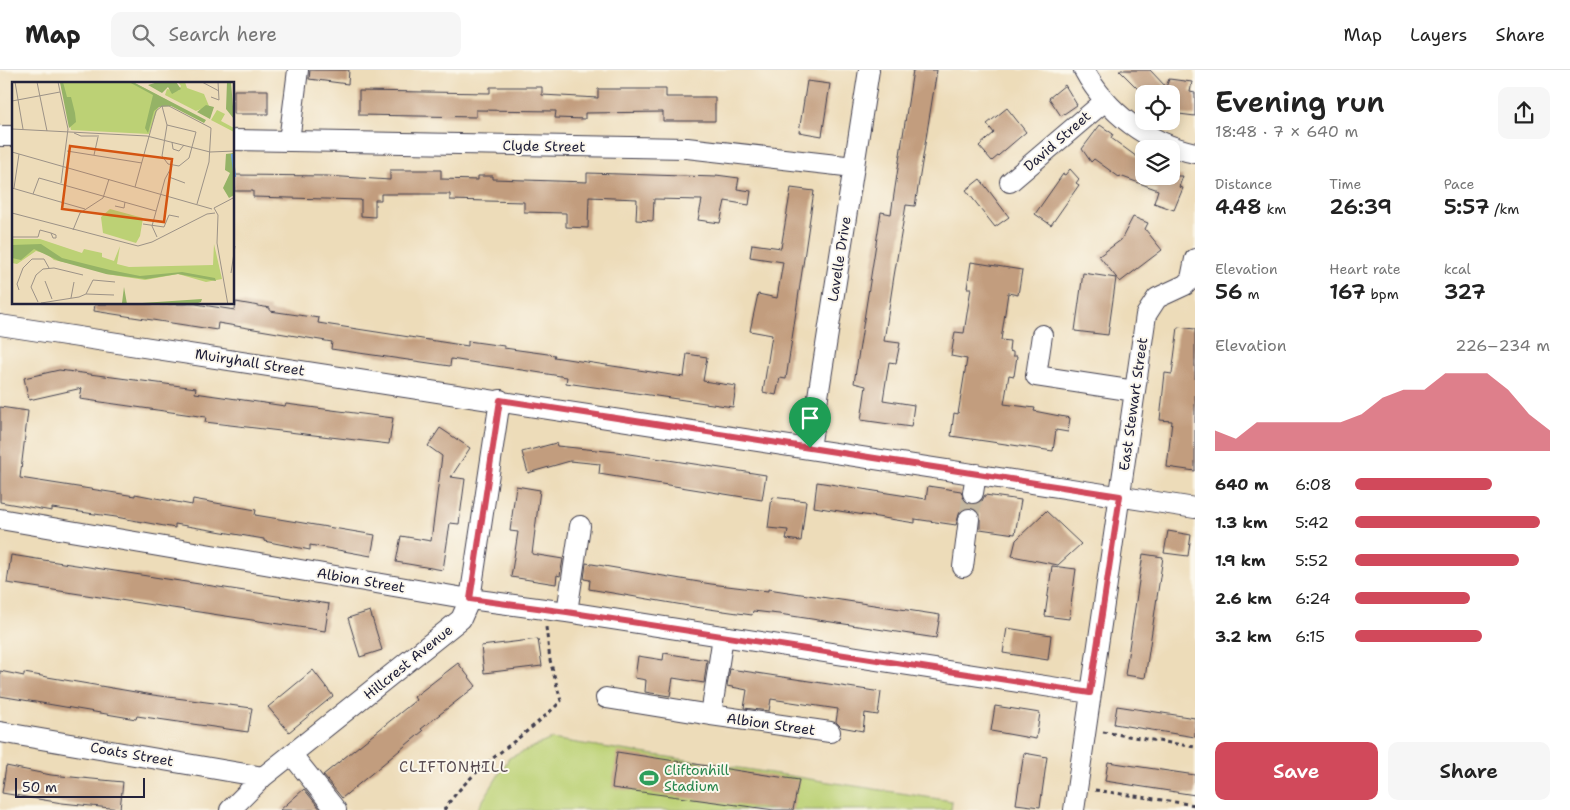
<!DOCTYPE html>
<meta charset="utf-8">
<style>
:root{--surface:#fff;--page:#f6f6f6;--text:#222;--muted:#767676;--line:#e0e0e0;--accent:#d1495b}
body{margin:0;font-family:"Shantell Sans",sans-serif;background:var(--page);color:var(--text);height:100vh;display:flex;flex-direction:column;font-size:19px;white-space:nowrap}
*{box-sizing:border-box;margin:0}
p{font-size:16px;color:var(--muted)}
.icon{flex:none;width:28px;height:28px;fill:none;stroke:currentColor;stroke-width:2;stroke-linecap:round;stroke-linejoin:round}
.map{position:relative;flex:1;overflow:hidden}
.details{display:flex;flex-direction:column;background:var(--surface);width:375px}
.details>*{flex:none}
.tools{position:absolute;left:1135px;top:15px;display:grid;gap:10px}
.tools a{display:grid;place-items:center;width:45px;height:45px;border-radius:10px;background:var(--surface);box-shadow:0 2px 12px #0003;font-size:25px}
.scale{position:absolute;left:15px;bottom:12px;width:130px;box-sizing:border-box;padding-left:5px;border:2px solid #22223b;border-top:0;font-size:14px;line-height:18px;white-space:nowrap;color:#22223b;-webkit-text-stroke:4px #fbf7ec;paint-order:stroke}
.pin{position:absolute;display:grid;place-items:center;width:42px;height:42px;color:#fff;margin:-51px -21px;border-radius:50% 50% 50% 0;rotate:-45deg;box-shadow:0 0 5px #0007}
.pin .icon{rotate:45deg}
.round{display:grid;place-items:center;flex:none;width:52px;height:52px;border-radius:10px;background:var(--page)}
.overview{display:flex;align-items:center;justify-content:space-between;height:85px;padding:0 20px}
h1{font-size:28px;font-weight:600;line-height:38px}
.stats{display:grid;grid-template-columns:repeat(3,1fr);gap:8px;height:85px;padding:5px 20px}
.stats div{display:grid;align-content:center}
.stats b{font-size:21px;font-weight:600}
.stats small{font-size:14px;font-weight:400}
.stats p{font-size:14px}
.chart{height:140px;padding:10px 20px}
.chart p{display:flex;justify-content:space-between}
.chart svg{width:100%;height:90px;margin-top:5px;fill:var(--accent);opacity:.7}
.primary-button{display:flex;gap:10px;margin-top:auto;padding:10px 20px}
.primary-button a{flex:1;height:58px;border-radius:10px;background:var(--accent);color:#fff;font-size:20px;font-weight:600;line-height:58px;text-align:center}
.primary-button a+a{background:var(--page);color:var(--text)}
ul{padding:0 20px;list-style:none;font-size:16px}
li{display:grid;grid-template-columns:80px 60px 1fr;align-items:center;height:38px}
li i{height:12px;border-radius:6px;background:var(--accent)}
header{display:flex;align-items:center;gap:30px;box-sizing:border-box;height:70px;padding:0 25px;background:var(--surface);border-bottom:1px solid var(--line)}
header strong{font-size:24px}
nav{display:flex;gap:28px;margin-inline-start:auto;font-size:18px}
.search{width:350px;height:45px;background:var(--page);display:flex;align-items:center;gap:12px;box-sizing:border-box;padding:0 18px;border-radius:10px;color:var(--muted);font-size:19px}
main{display:flex;flex:1;min-height:0}
.map>svg:first-child{display:block}
.green{fill:#bcd175;stroke:#6f7a58}
.building{fill:#c29d7e}
.lines{fill:none;stroke-linecap:round;stroke-linejoin:round}
.minor-tunnel{stroke:#c4b7a0;stroke-width:20;stroke-dasharray:20 10;stroke-linecap:butt}
.minor-casing{stroke:#403e4e;stroke-width:22}
.path{stroke:#403e4e;stroke-width:3;stroke-dasharray:4 4;stroke-linecap:butt}
.minor{stroke:#fff;stroke-width:20}
.route-casing{stroke:#fff;stroke-width:10}
.route{stroke:#d1495b;stroke-width:6}
.labels{text-anchor:middle;dominant-baseline:central;stroke-width:4;stroke-linejoin:round;paint-order:stroke}
.street-label{font-size:14px;fill:#22223b;stroke:#fbf7ec}
.leisure-label{font-size:14px;fill:#27864d;stroke:#fbf7ec;text-anchor:start}
.neighbourhood-label{font-size:15px;letter-spacing:1px;fill:#5a4d52;stroke:#fbf7ec}
.inset-river{fill:none;stroke:#75a9e2;stroke-width:2.5}
.inset-road{fill:none;stroke:#9c9287;stroke-width:1}
.view{fill:#d45411;fill-opacity:0.15;stroke:#d45411;stroke-width:2.5}
.inset-edge{fill:none;stroke:#22223b;stroke-width:2.5}
</style>
<header>
<strong>Map</strong>
<div class="search"><svg class="icon" aria-label="search" viewBox="0 0 24 24"><circle cx="10" cy="10" r="6"/><path d="M15 15l6 6"/></svg>Search here</div>
<nav><a>Map</a><a>Layers</a><a>Share</a></nav>
</header>
<main>
<div class="map">
<svg width="1195" height="740" viewBox="0 0 1195 740">
<rect width="100%" height="100%" fill="#fbf7ec"/>
<filter id="ink" filterUnits="userSpaceOnUse"><feTurbulence type="fractalNoise" baseFrequency=".02" numOctaves="2"/><feDisplacementMap in="SourceGraphic" scale="10" xChannelSelector="R" yChannelSelector="G"/><feConvolveMatrix kernelMatrix="1 2 1 2 8 2 1 2 1" color-interpolation-filters="sRGB"/></filter>
<filter id="wash" filterUnits="userSpaceOnUse"><feTurbulence type="fractalNoise" baseFrequency=".0096" numOctaves="4" result="noise"/><feDisplacementMap in="SourceGraphic" scale="20" xChannelSelector="R" yChannelSelector="G"/><feGaussianBlur stdDeviation="1.12" result="paint"/><feColorMatrix in="noise" values="0 0 0 0 0 0 0 0 0 0 0 0 0 0 0 0 0 1.4 0 .05"/><feComposite in="paint" operator="in"/></filter>
<g filter="url(#wash)">
<rect width="100%" height="100%" fill="#eddcb9"/>
<path class="green" d="M551,669L952,731L951,740H477L509,688Z"/>
<g id="blocks">
<path class="building" d="M310,0H349L348,14L309,9Z
M913,0H937L915,136L906,135L894,206L884,271L900,273L896,293L889,292L883,330L914,335L911,357L861,350L866,316L854,313L881,142L891,144Z
M1119,0H1150L1166,17L1169,9L1192,12L1190,22L1195,23V46L1171,43V24L1144,25Z
M807,11L830,14L822,66L799,62Z
M1065,15L1077,35L1061,46L1049,28Z
M490,17H542V25L598,28V19H666V27H715V51H663V42L585,43V49L555,48L556,41L476,40V47L359,45V21L490,23Z
M234,20H268V44H234Z
M1007,38L1026,62L992,91L979,76L994,63L987,54Z
M1100,55L1113,64L1111,68L1144,92V106H1183L1179,117L1183,118L1174,140L1154,133L1158,120L1120,106L1119,107L1094,89L1091,92L1082,79Z
M1070,99L1079,109L1076,113L1079,115L1051,155L1035,144L1063,104L1065,105Z
M390,100H441V109L478,110V106H493V109L587,112V103L716,107V105L739,108L737,119L751,121L749,135L725,131L720,153L698,150L702,130L654,129L653,151L636,150L637,129L589,127L588,158L566,157V143L524,142V132L450,130V124H381V130H375V147L361,146V130L253,127V121H234V105L327,106L390,110Z
M980,109L1009,147L995,157L966,120Z
M791,118L814,121L786,309L780,308L776,325L763,322L772,265L750,261L758,224L777,228L783,192L750,187L752,174L781,178Z
M1133,147L1148,153L1145,159L1162,180L1120,212L1099,186L1121,170Z
M971,192L1022,200L1018,225L1008,223L1001,270L1010,271L1009,281L1013,282V286H1017L1014,306L1009,305L1004,334L1035,338L1034,341L1070,348L1068,362L1056,360L1053,381L951,366L954,343L958,344L967,289L951,286L955,262L964,263L971,218H967Z
M1083,203L1116,208L1108,265L1075,261Z
M236,232L270,238V241L319,248L318,253L468,276V271L504,276V278L555,285L554,287L684,307L687,284L707,287L703,311L736,316L733,337L566,313L567,307L451,289L450,296L331,279L332,272L218,253L217,260L94,241L95,234H196L235,240Z
M1178,257L1195,259V401L1167,397L1172,351L1160,350L1165,303L1172,304Z
M59,300L196,318L195,323L285,336L286,334L393,348L389,374L205,352L206,347L80,329L82,318L29,330L24,308Z
M0,337L28,341L20,408L135,426V424L192,435L193,429L256,440L255,445L375,465L371,486L310,475V480L264,471V469L175,454V458L116,447L52,438V441L0,432Z
M440,358L470,378L451,407L465,409L459,454L450,453L443,500L396,492L401,466L431,471L442,386L428,376Z
M556,373L557,376L616,382L766,405L762,430L599,404L600,394L570,391L528,403L522,382Z
M817,412L926,429L928,416L961,421L965,432L972,435L982,431L985,425L1021,430L1015,464L980,459V445L971,437L960,441L956,455L915,449V453L814,437Z
M516,416L540,420L532,484L563,489L560,506L557,505L556,514L511,507L518,462L510,461Z
M772,427L806,431L801,471L786,469L788,460L768,458Z
M1046,441L1081,474L1058,495L1012,486L1016,470Z
M1168,461L1191,465L1188,486L1164,483Z
M1143,484L1163,487L1145,608L1125,605Z
M11,485L329,534L325,561L7,513Z
M586,493L711,514L768,521V519L940,545L936,568L779,544L753,541L752,545L695,537L589,519L590,510L584,509Z
M1052,496L1076,499L1069,549L1045,546Z
M370,541L382,580L360,587L348,548Z
M1007,558L1051,565L1048,590L1003,583Z
M538,569L542,596L484,603L481,576Z
M664,583L707,590L704,613L673,608L670,626L645,622L646,610L635,608L638,586L663,590Z
M458,593L476,616L421,659L423,661L342,728L323,705L416,630L414,627Z
M730,599L881,622L878,645L865,643L863,661L841,657L836,652L838,639L771,629L769,641L744,638L747,620L727,616Z
M313,600L333,626L289,662L268,637Z
M0,601L24,606V603L153,625L252,638L248,662L137,646L136,649L0,626Z
M995,636L1040,643L1036,669L991,661Z
M1117,636L1195,648V667L1114,654Z
M617,682L799,710L793,740H774L612,718Z
M1024,683L1047,687L1040,737L1016,734Z
M1108,692L1195,705V725L1105,711Z
M6,696L51,705L123,712L120,739L62,733L2,723Z
M304,719L321,740H280Z"/>
</g>
</g>
<g filter="url(#ink)">
<use href="#blocks" fill-opacity="0" stroke="#403e4e" stroke-width="1"/>
<g class="lines">
<path class="minor-tunnel" d="M969,449L973,423"/>
<g class="minor-casing">
<path id="minor" d="M1084,0C1107,43 1148,73 1195,83
M0,66H14
M234,70L687,78L854,97
M289,71L298,0
M1010,112L1105,31
M0,255L1195,438
M1042,265L1036,306L1135,321
M810,378L869,0
M973,423L976,404
M0,449L470,529L567,542L1090,623
M963,497L969,449
M567,542L580,456
M606,628L711,645L723,566
M711,645L830,662
M0,662L263,707
M292,685L336,740
M230,740L263,707L461,549L470,529L500,330
M1074,740L1146,245L1157,228L1185,215L1191,209L1195,189"/>
</g>
<path class="path" d="M1103,662L1195,677
M1095,720L1195,735
M444,740C473,695 524,669 561,631L550,590L546,557"/>
<use href="#minor" class="minor"/>
</g>
</g>
<g class="lines" filter="url(#ink)">
<g class="route-casing">
<path id="route" d="M500,330L1120,426L1090,623L567,542L470,529Z"/>
</g>
<use href="#route" class="route"/>
</g>
<defs>
<g id="stadium-bare" transform="scale(1.5)"><path d="M0-5a6.5 5 0 1 0 0 10a6.5 5 0 1 0 0-10ZM-3.5-1.8h7v3.6h-7Z" fill="#2e9e5b" stroke="#fbf7ec" stroke-width="2.5" paint-order="stroke"/></g>
</defs>
<g fill-rule="evenodd">
<use href="#stadium-bare" x="649" y="708"/>
</g>
<g class="labels">
<g class="street-label">
<text transform="translate(1057 71) rotate(-41)">David Street</text>
<text transform="translate(544 76) rotate(1)">Clyde Street</text>
<text transform="translate(839 189) rotate(-81)">Lavelle Drive</text>
<text transform="translate(250 292) rotate(9)">Muiryhall Street</text>
<text transform="translate(1133 334) rotate(-82)">East Stewart Street</text>
<text transform="translate(361 510) rotate(10)">Albion Street</text>
<text transform="translate(408 592) rotate(-39)">Hillcrest Avenue</text>
<text transform="translate(771 654) rotate(8)">Albion Street</text>
<text transform="translate(132 684) rotate(10)">Coats Street</text>
</g>
<g class="leisure-label">
<text x="664" y="700">Cliftonhill<tspan x="664" dy="16">Stadium</tspan></text>
</g>
<g class="neighbourhood-label">
<text x="454" y="697">CLIFTONHILL</text>
</g>
</g>
<g transform="translate(12 12)">
<rect width="222" height="222" fill="#eddcb9"/>
<path d="M48,0H121L155,18L146,26L137,52L59,48ZM166,0H173L175,6L192,12L197,24L184,29L153,13L155,7L166,9L169,4ZM205,28L213,32L209,39L222,46V50L199,38ZM98,127L131,136L128,154L124,161L91,151L89,135ZM0,157H28L70,171L72,167L90,171V175L102,179L108,164L105,182L117,185L201,183L202,162L210,197L194,200L166,192L133,198L94,192L93,189L42,178L35,172L24,169L5,182L0,181Z" fill="#bcd175"/>
<path d="M48,0H51L55,15H59L63,31L64,40L57,46ZM117,0H121L194,38L192,41L159,24L147,25L142,29L136,51L133,46L141,13ZM146,0H164L169,7L160,12L156,5L150,11L136,3ZM215,0H219L222,37L214,27ZM194,23L202,25L198,37L185,30ZM222,71V113L217,116L211,106L218,91L213,88L214,72ZM29,162L50,176L98,188L128,194L170,190L203,196L204,199L166,192L134,197L94,192L47,179L22,167L9,178L0,176V163ZM112,205L115,222L190,217L189,220L180,223L47,222L110,221Z" fill="#95b366"/>
<path class="inset-river" d="M220,72L223,95"/>
<path class="inset-road" d="M3,0L11,47M25,0L35,49M46,0L56,47L49,101M190,0L207,9M199,15L207,18L206,0M0,19L48,10M150,24L155,43M155,43L184,50L177,76L167,84L156,82L150,74ZM0,47L135,54L198,70L223,69M62,51L69,54H87M160,60L161,67L167,69L172,63M55,69L130,81M0,70L200,127M82,73L86,55M157,95L173,101M123,105L144,29L150,24H157L199,46L197,80L185,122M0,106L73,127M2,106L7,72M21,112L27,96L144,129M103,124L112,126L113,120M202,126L206,133L205,161L216,223M202,126L223,115M0,131L126,164L140,160L195,132L203,131M131,142L152,145L157,133L167,135M61,148L68,131L91,116L97,97M39,151L44,153V156H41ZM0,155H26L28,148L39,151M145,155L140,144L153,97L160,84M219,191L223,164M33,199L40,217M7,208L5,202L11,186L20,177H32L37,186M74,212L102,213M59,216L62,200M26,220L19,205L24,193L31,187L42,186L71,193M29,221L67,215L74,212L81,198L103,200"/>
<path class="view" d="M58,64L160,77L152,140L50,127Z"/>
<rect width="222" height="222" class="inset-edge"/>
</g>
</svg>
<div class="tools">
<a><svg class="icon" aria-label="locate" viewBox="0 0 24 24"><circle cx="12" cy="12" r="6"/><path d="M12 2v4M12 18v4M2 12h4M18 12h4"/></svg></a>
<a><svg class="icon" aria-label="layers" viewBox="0 0 24 24"><path d="M12 4l9 5-9 5-9-5zM3 14l9 5 9-5"/></svg></a>
</div>
<div class="scale">50 m</div>
<div class="pin" style="left:810px;top:378px;background:#1e9e55"><svg class="icon" aria-label="arrive" viewBox="0 0 24 24"><path d="M6 21V4h12l-3 4 3 4H6"/></svg></div>
</div>
<section class="details">
<div class="overview"><div><h1>Evening run</h1><p>18:48 · 7 × 640 m</p></div><a class="round"><svg class="icon" aria-label="share" viewBox="0 0 24 24"><path d="M12 15V3M7 8l5-5 5 5M5 13v7h14v-7"/></svg></a></div>
<div class="stats">
<div><p>Distance</p><b>4.48<small> km</small></b></div>
<div><p>Time</p><b>26:39</b></div>
<div><p>Pace</p><b>5:57<small> /km</small></b></div>
</div>
<div class="stats">
<div><p>Elevation</p><b>56<small> m</small></b></div>
<div><p>Heart rate</p><b>167<small> bpm</small></b></div>
<div><p>kcal</p><b>327</b></div>
</div>
<div class="chart"><p><span>Elevation</span>226–234 m</p>
<svg viewBox="0 0 160 44" preserveAspectRatio="none"><path d="M0 44V34L10 38L20 30L30 30L40 30L50 30L60 30L70 26L80 18L90 14L100 14L110 6L120 6L130 6L140 14L150 26L160 34V44z"/></svg>
</div>
<ul>
<li><b>640 m</b>6:08<i style="width:70%"></i></li>
<li><b>1.3 km</b>5:42<i style="width:95%"></i></li>
<li><b>1.9 km</b>5:52<i style="width:84%"></i></li>
<li><b>2.6 km</b>6:24<i style="width:59%"></i></li>
<li><b>3.2 km</b>6:15<i style="width:65%"></i></li>
</ul>
<div class="primary-button"><a>Save</a><a>Share</a></div>
</section>
</main>
